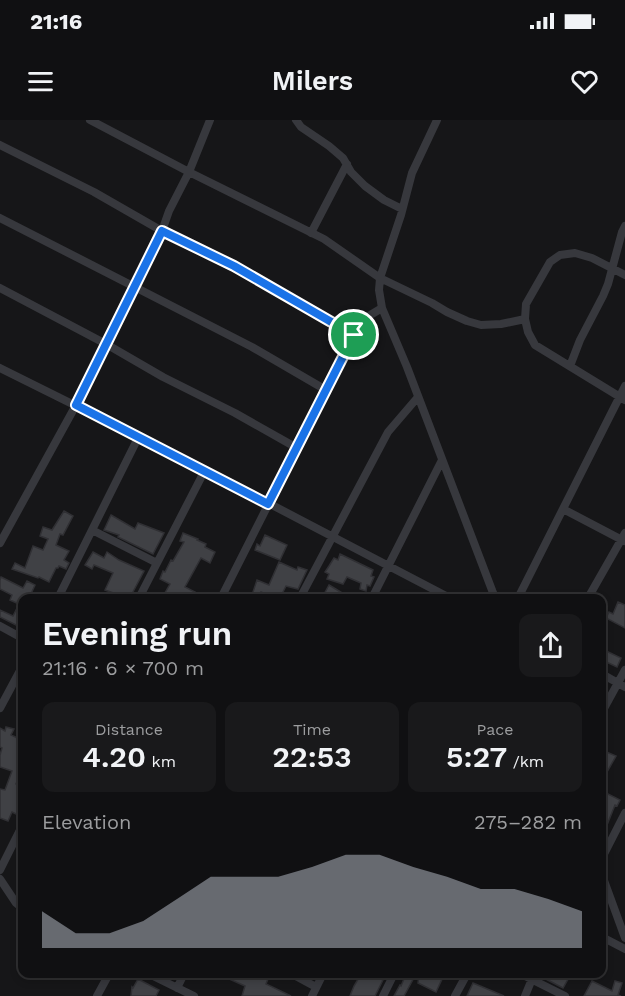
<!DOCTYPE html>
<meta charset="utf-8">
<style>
:root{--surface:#101012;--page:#19191b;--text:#f1f3f6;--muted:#9c9d9f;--line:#303032;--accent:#8c9099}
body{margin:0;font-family:"Work Sans",sans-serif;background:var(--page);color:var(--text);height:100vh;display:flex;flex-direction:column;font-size:22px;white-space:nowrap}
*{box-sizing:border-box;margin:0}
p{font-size:20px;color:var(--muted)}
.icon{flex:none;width:33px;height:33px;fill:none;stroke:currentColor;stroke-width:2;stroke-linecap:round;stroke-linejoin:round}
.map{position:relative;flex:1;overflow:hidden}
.details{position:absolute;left:18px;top:474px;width:588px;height:384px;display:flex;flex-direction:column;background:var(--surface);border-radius:12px;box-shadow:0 3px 9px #0003,0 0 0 2px var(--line)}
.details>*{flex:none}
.pin{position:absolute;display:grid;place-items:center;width:51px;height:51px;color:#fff;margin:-26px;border:3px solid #fff;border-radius:50%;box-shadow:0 2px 6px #0007}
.round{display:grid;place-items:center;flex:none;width:63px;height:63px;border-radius:12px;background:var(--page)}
.summary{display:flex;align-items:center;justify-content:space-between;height:102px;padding:0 24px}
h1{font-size:33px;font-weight:600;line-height:45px}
.metrics{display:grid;grid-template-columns:repeat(3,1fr);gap:9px;height:102px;padding:6px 24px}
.metrics div{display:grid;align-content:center;border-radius:12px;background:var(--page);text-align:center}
.metrics b{font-size:30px;font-weight:600}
.metrics small{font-size:16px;font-weight:400}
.metrics p{font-size:16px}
.chart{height:168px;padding:12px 24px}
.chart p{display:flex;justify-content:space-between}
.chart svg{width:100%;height:108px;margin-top:6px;fill:var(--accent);opacity:.7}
.status{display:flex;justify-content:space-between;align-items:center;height:42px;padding:0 30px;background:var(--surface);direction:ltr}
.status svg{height:16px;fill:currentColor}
header{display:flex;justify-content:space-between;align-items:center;height:78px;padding:0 24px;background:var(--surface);font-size:27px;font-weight:600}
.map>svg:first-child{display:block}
.building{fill:#404145;stroke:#303034;stroke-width:1.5}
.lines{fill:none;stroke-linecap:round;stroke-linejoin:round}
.minor{stroke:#37383d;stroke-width:8}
.route-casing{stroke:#fff;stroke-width:12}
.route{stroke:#1a73e8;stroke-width:8}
</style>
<div class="status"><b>21:16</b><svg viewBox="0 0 49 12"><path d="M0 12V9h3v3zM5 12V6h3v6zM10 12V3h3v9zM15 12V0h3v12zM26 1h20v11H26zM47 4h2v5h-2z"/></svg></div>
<header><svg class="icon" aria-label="menu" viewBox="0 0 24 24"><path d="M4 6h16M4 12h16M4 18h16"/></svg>Milers<svg class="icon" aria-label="heart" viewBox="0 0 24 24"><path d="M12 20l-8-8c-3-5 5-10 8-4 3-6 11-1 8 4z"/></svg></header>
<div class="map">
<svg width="625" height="876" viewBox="0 0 625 876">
<rect width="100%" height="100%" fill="#161618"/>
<path class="building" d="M64,391L73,396L63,415L60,414L56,425L69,431L64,440L69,443L66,449L59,446L58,448H56L49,462L39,457L38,458L12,449L15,443L25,448L33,426L43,430L48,419L40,416L43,407L52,410Z
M111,395L135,409L138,403L164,413L153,434L118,417L119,415L104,410Z
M183,413L198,419L197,420L206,424L205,427L215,432L210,443L201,438L185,467L195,472L191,478H162L170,464L160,459L163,451L165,452L171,440L173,441L184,422L180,421Z
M265,415L287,425L280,440L255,430L257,424L260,426Z
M93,432L104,438L107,432L119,440L144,451L134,470L130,478H127L105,470L113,453L94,445L92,449L85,445Z
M340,434L373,450L371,456L374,457L370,466L367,465L366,471L360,469L361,463L347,457L343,464L327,459L329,454L325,452L329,446L334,438L338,440Z
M279,442L297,450L298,447L307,450L298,469L286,466L280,478H275L261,472L258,478H251L257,460L269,465Z
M1,457L23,468L27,461L35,465L30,476L27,474L25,478H22V508L0,497V490L13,496L19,484L10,480L12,475L0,469V460Z
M329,465L339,471L350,478H322Z
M618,482L625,485V508L606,498L609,492L613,494Z
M602,529L621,538L617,547L602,540Z
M6,607L14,609L11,615L22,620V626L17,638L22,641V650L16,664L22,667V673L17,686L20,687L16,694L12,692L8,701L0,698V669L5,670L12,651L0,647V635L2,628L0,627V608L5,611Z
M602,630L616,636L602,661Z
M602,671L620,680L617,686L615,685L607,705L602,703Z
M232,854H270L266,864L291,876H242L245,866L229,859Z
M361,854H378L376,857L383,860L375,876H350L354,866Z
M406,854H416L404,876H394L400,865L401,866Z
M419,854H441L444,855L436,872L418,863Z
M536,854H571L563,868Z
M138,859L159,870L156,876H131L132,867L133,868Z
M592,861L612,871L615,861L622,863L618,875L621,876H584Z
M473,863L504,876H467Z"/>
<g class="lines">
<path class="minor" d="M90,0L189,52L324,119L380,158L432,183L447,192L467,201L481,205L501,204L525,199
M296,0L301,7L329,26L343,38L351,52L365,66L384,80L402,89
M437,0L412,53L401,95L380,158L379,170L382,188L407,247L495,478
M0,25L94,72L162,111L234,146L354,215
M0,98L252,227L326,270
M311,113L347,44
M625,155L592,138L575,133L560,135L550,142L526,184L525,199L528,212L535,225L625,280
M0,168L106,224L163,257L235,293L297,328
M570,246L580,220L603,176L608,164L622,112L625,106
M0,248L205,350L450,478
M563,389L624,421
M92,410L157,443
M0,423L76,285L135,168L162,111L169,91L189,52L210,0
M58,478L138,318
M139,478L205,350
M221,478L354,215L367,197L382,188
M300,478L388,312L418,277
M372,478L442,340
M518,478L625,266
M588,478L625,413
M0,506L22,518
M602,554L625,567
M0,588L22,547
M602,592L625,550
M602,738L625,693
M0,750L22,706
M602,755L625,818
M0,759L16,783L22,788
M602,817L625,829
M149,854L194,876
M292,854L316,867
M521,854L565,876
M177,868L184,854
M97,876L109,854
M312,876L323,854
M383,876L394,854
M455,876L467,854
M525,876L532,859"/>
</g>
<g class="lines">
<g class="route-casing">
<path id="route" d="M162,111L234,146L354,215L268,384L76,285Z"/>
</g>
<use href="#route" class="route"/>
</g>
</svg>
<div class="pin" style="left:354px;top:215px;background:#1e9e55"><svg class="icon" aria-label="arrive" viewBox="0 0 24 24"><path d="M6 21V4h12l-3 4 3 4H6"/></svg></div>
<section class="details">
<div class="summary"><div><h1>Evening run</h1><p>21:16 · 6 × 700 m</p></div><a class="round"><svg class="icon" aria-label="share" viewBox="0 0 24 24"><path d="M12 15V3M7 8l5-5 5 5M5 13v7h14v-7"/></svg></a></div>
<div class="metrics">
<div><p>Distance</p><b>4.20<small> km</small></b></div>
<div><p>Time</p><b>22:53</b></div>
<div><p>Pace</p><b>5:27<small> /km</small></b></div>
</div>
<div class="chart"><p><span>Elevation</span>275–282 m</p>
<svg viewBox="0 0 160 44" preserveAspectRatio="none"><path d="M0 44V29L10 38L20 38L30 33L40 24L50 15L60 15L70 15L80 11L90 6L100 6L110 11L120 15L130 20L140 20L150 24L160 29V44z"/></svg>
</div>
</section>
</div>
